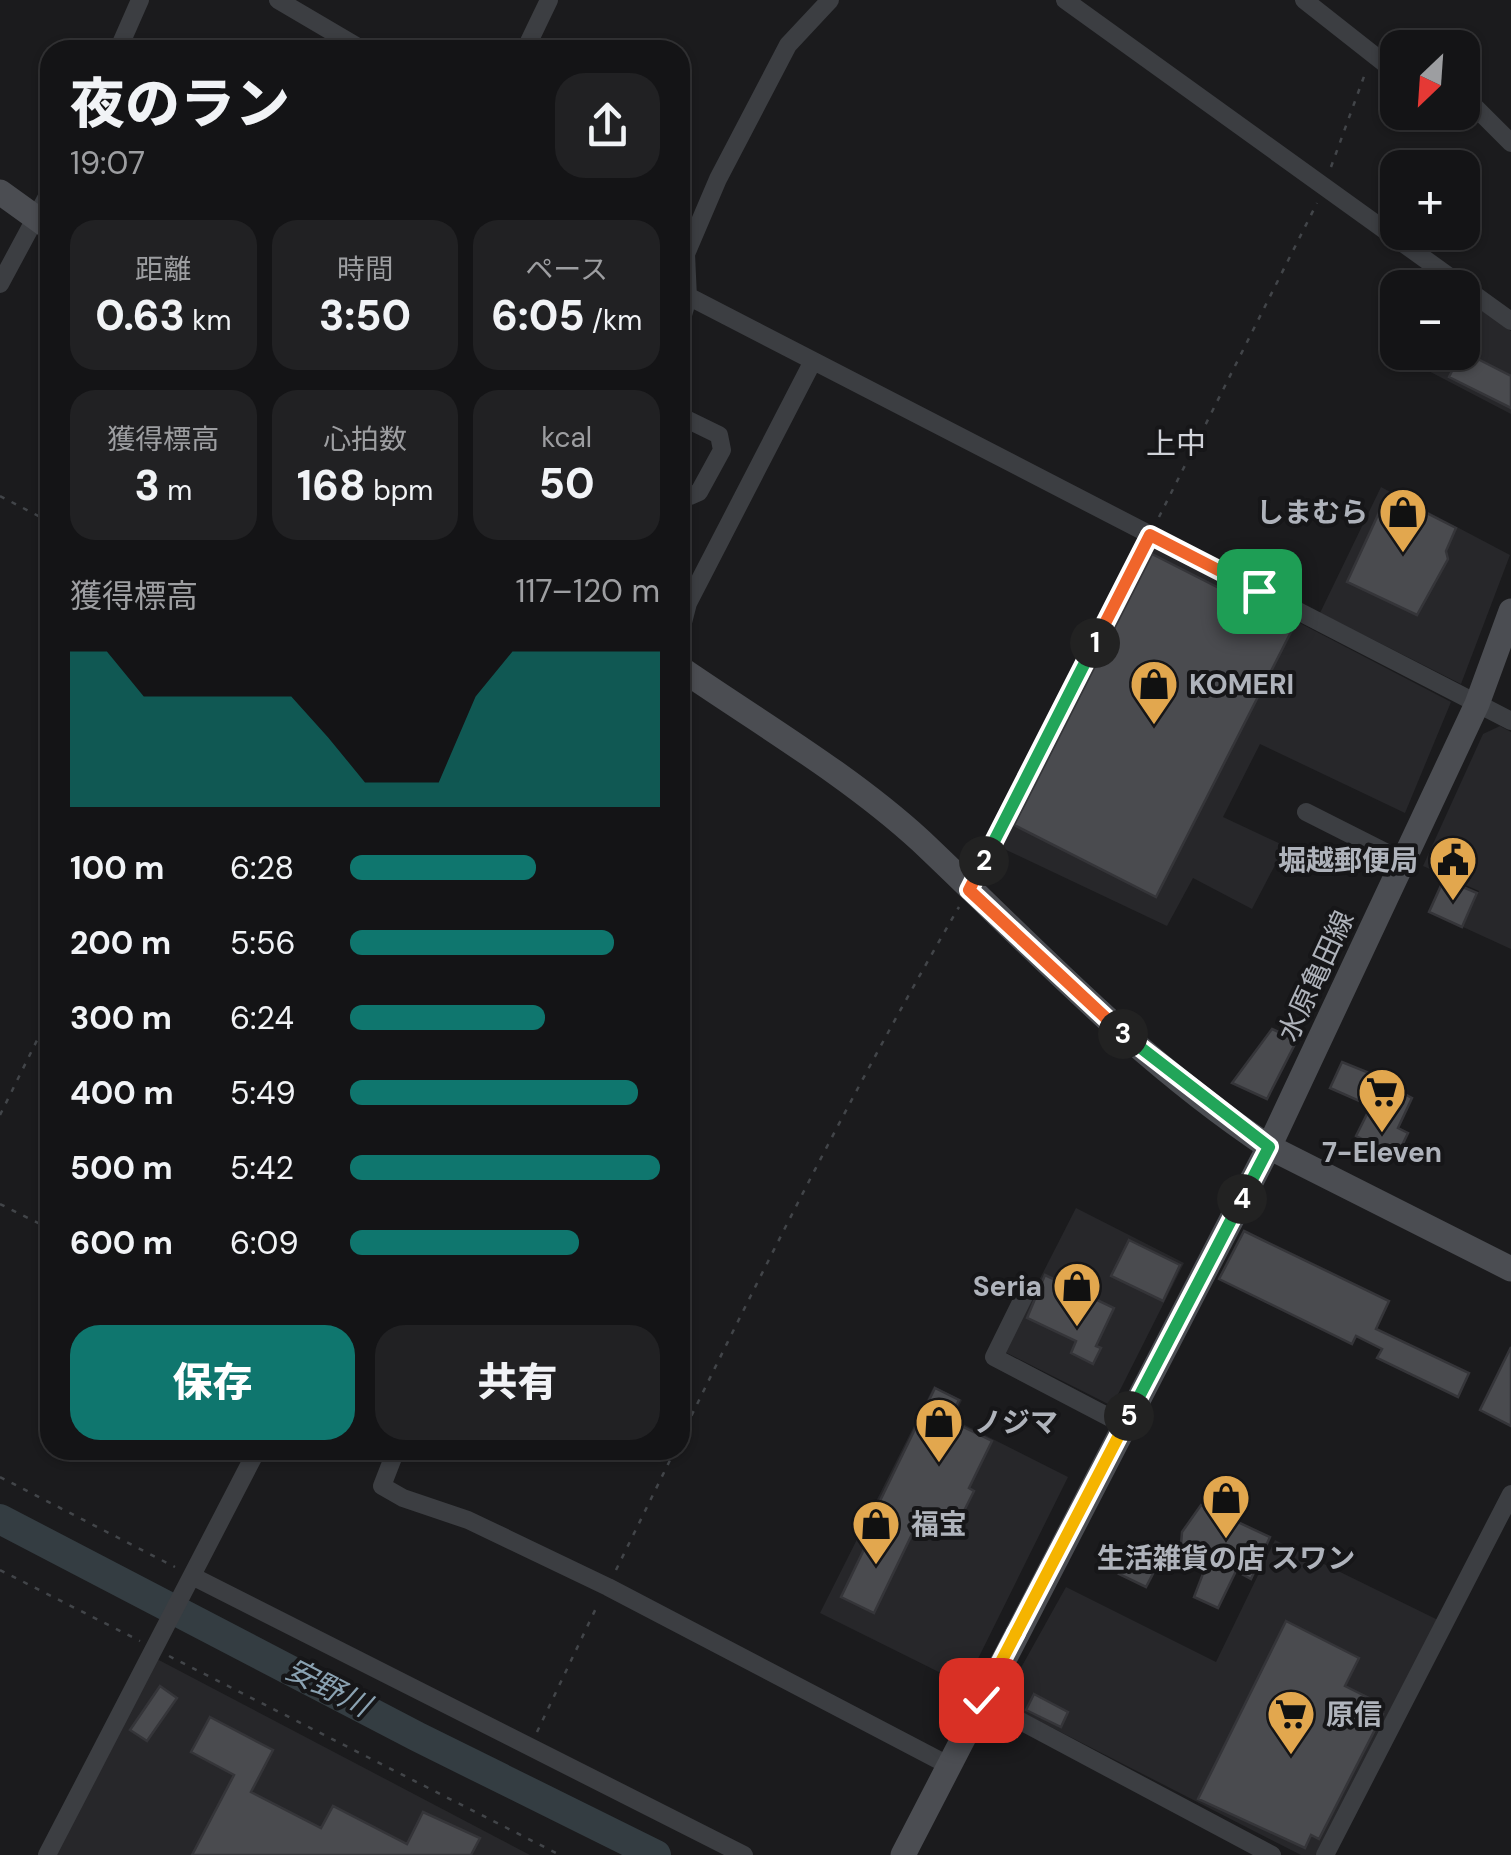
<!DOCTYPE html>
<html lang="ja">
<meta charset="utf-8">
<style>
:root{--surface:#141416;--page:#212123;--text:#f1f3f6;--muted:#9d9ea1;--line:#333335;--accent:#0f766e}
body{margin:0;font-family:"DM Sans","Noto Sans JP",sans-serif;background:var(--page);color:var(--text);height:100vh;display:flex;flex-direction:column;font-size:38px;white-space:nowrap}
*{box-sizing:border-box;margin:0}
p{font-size:32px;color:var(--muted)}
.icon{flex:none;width:55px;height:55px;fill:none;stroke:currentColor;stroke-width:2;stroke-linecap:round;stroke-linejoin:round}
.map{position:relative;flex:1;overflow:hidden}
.drawer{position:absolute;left:40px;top:40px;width:650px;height:1420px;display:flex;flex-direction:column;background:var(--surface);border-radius:30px;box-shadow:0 2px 8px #0004,0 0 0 2px var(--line)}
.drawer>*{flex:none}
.needle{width:65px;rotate:205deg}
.buttons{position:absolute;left:1380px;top:30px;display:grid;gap:20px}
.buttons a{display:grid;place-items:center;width:100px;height:100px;border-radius:20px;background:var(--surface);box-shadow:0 2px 8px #0004,0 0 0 2px var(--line);font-size:50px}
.pin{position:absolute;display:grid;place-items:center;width:85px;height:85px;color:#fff;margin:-42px;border-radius:20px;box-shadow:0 5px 15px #0006}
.km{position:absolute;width:50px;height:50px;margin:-25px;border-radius:50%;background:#222;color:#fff;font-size:28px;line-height:50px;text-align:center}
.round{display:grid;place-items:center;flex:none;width:105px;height:105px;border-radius:30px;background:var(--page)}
.overview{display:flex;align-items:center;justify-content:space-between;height:170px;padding:0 30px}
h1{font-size:55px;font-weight:800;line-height:75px}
.metrics{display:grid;grid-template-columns:repeat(3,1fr);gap:15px;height:170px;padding:10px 30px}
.metrics div{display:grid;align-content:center;border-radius:25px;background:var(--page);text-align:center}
.metrics b{font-size:42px;font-weight:800}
.metrics small{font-size:28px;font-weight:400}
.metrics p{font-size:28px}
.chart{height:280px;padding:20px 30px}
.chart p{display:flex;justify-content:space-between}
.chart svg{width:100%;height:180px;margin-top:10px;fill:var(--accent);opacity:.7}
.button{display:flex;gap:20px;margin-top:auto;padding:20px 30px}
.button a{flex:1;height:115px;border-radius:30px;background:var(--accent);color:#fff;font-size:40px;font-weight:800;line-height:115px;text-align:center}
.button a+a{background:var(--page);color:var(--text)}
ul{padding:0 30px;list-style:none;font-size:32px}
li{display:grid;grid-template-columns:160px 120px 1fr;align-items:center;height:75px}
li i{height:25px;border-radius:12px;background:var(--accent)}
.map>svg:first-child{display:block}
.built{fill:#27272a}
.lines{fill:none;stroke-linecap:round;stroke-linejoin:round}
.river{stroke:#343d42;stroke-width:30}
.building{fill:#4a4b4f;stroke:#353539;stroke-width:2.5}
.path{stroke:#424549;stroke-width:2.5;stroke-dasharray:5 8;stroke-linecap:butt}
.street{stroke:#3c3e42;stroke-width:18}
.secondary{stroke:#4b4d52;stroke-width:25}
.split-1-casing{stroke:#fff;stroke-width:20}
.split-2-casing{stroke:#fff;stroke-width:20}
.split-3-casing{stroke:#fff;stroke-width:20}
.split-4-casing{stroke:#fff;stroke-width:20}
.split-5-casing{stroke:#fff;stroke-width:20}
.split-6-casing{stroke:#fff;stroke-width:20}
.split-7-casing{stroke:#fff;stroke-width:20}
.split-1{stroke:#f0652b;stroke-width:12}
.split-2{stroke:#22a559;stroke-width:12}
.split-3{stroke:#f0652b;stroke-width:12}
.split-4{stroke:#22a559;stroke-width:12}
.split-5{stroke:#22a559;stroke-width:12}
.split-6{stroke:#f5b400;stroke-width:12}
.split-7{stroke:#f5b400;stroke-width:12}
.labels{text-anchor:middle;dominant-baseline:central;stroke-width:8;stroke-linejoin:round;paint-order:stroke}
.poi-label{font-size:28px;font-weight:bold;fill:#afb3bb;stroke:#161618;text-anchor:start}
.street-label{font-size:28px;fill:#afb3bb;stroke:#161618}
.neighbourhood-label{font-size:30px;fill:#d0d2d8;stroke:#161618}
.water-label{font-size:30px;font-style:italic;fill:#8aa2b2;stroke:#161618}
</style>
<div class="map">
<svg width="1511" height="1855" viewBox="0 0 1511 1855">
<rect width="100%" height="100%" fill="#1b1b1d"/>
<path class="built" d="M1463,296L1511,331V414L1398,355L1462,352Z
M1381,487L1510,555L1461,684L1320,613Z
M1150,545L1451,702L1405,813L1260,744L1223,817L1285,846L1252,909L1193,878L1167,926L1000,847Z
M1500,726L1511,732V949L1463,927L1479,891L1423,866L1483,734Z
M1076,1208L1184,1263L1112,1406L1003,1351Z
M934,1386L962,1400L953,1419L1068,1477L965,1685L820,1613Z
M1275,1540L1440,1621L1320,1855H1301L1002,1702L1066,1587L1216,1662Z
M155,1658L530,1855H56Z"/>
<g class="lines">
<path class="river" d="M0,1519L418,1737L656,1855"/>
</g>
<path class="building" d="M1462,351L1511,376V408L1449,377Z
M1405,502L1456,528L1446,551L1448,559L1417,615L1347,582L1383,504L1402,512Z
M1152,554L1294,626L1156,897L1014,825Z
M1444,879L1477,893L1462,927L1429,912Z
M1272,1029L1297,1040L1267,1099L1232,1083Z
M1342,1062L1404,1087L1401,1092L1412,1098L1398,1128L1408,1133L1397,1156L1356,1136L1371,1106L1330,1088Z
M1244,1231L1389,1301L1376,1329L1469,1373L1458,1397L1377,1358L1382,1349L1356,1336L1352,1344L1219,1279Z
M1129,1240L1180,1265L1163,1301L1111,1276Z
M1045,1275L1114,1308L1096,1346L1101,1348L1093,1364L1071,1353L1076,1341L1027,1318Z
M1511,1347V1426L1480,1410Z
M935,1388L959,1400L949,1420L992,1441L969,1488L974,1491L961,1517L956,1514L944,1537L917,1524L874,1613L841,1597L884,1508L878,1505Z
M1201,1505L1270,1537L1251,1579L1236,1571L1218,1608L1194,1597L1209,1558L1181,1545L1182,1532Z
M1132,1555L1157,1566L1146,1587L1119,1574Z
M1286,1621L1359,1658L1345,1686L1373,1700L1369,1708L1383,1714L1319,1839L1311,1835L1305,1848L1198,1799Z
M160,1686L177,1698L147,1741L130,1730Z
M1034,1694L1068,1712L1061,1727L1026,1710Z
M210,1717L273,1750L251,1792L321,1828L333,1806L407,1844L423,1812L480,1838L471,1855H192L234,1775L191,1752Z"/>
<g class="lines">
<path class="path" d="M1331,167L1366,71
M0,496L50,522
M1159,517L1317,203
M980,869L1142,551
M0,1115L50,1014
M0,1204L50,1229
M680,1439C768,1259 858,1080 959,907
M0,1477L175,1567
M0,1570L140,1641
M616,1570L675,1450
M169,1656L560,1855
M537,1732L598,1604"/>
<path class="street" d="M278,0L363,50
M1065,0L1511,321
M1304,0L1398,74
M118,50L140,0
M525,50L549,0
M1462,94L1511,143
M0,284L50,191
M680,292L1511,721
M680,325L688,298L686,254L718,179L788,45L830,0
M680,416L719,435L722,450L699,492L690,496L680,491
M680,634L688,603L813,361
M1306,812L1403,861
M1028,1288L994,1357L1124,1425
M396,1450L382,1486L403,1498L468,1520L608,1587L948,1765
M194,1577L744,1855
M981,1700L1272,1855
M47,1855L257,1450
M1325,1855L1511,1494"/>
<path class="secondary" d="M0,192L50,228
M680,668C760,723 849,775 921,841C1034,948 1139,1061 1269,1147L1511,1269
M903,1855L1269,1147L1477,704L1511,611"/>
</g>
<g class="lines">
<g class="split-1-casing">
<path id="split-1" d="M1095,643L1150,535L1259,591"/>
</g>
<g class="split-2-casing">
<path id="split-2" d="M984,861L1095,643"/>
</g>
<g class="split-3-casing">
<path id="split-3" d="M984,861L969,890L1123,1034"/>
</g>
<g class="split-4-casing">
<path id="split-4" d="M1123,1034L1269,1147L1242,1199"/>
</g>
<g class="split-5-casing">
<path id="split-5" d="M1129,1416L1242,1199"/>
</g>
<g class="split-6-casing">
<path id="split-6" d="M1016,1633L1129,1416"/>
</g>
<g class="split-7-casing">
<path id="split-7" d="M981,1700L1016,1633"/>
</g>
<use href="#split-1" class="split-1"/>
<use href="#split-2" class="split-2"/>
<use href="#split-3" class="split-3"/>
<use href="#split-4" class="split-4"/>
<use href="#split-5" class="split-5"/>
<use href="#split-6" class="split-6"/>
<use href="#split-7" class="split-7"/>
</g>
<defs>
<g id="shop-pin" transform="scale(2.5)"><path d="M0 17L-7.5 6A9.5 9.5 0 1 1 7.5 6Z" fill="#e2a74e" stroke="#161618"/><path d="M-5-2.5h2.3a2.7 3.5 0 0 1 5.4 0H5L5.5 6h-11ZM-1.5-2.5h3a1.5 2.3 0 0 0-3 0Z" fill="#111"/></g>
<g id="civic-pin" transform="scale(2.5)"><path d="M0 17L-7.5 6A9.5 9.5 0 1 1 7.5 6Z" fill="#e2a74e" stroke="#161618"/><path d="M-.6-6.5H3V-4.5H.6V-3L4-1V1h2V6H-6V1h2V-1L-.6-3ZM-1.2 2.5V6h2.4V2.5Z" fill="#111"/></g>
<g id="supermarket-pin" transform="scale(2.5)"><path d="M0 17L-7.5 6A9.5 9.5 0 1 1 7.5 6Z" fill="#e2a74e" stroke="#161618"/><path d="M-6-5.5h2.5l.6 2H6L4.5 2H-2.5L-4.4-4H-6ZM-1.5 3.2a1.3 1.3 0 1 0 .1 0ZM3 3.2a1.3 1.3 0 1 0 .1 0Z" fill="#111"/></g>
</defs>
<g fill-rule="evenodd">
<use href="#shop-pin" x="1403" y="512"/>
<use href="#shop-pin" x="1154" y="684"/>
<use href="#civic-pin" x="1453" y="860"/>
<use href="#supermarket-pin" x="1382" y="1092"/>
<use href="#shop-pin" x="1077" y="1286"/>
<use href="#shop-pin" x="939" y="1422"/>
<use href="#shop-pin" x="1226" y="1498"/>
<use href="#shop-pin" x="876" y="1524"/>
<use href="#supermarket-pin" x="1291" y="1714"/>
</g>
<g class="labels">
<g class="poi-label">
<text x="1368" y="512" text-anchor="end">しまむら</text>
<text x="1189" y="684">KOMERI</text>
<text x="1418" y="860" text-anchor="end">堀越郵便局</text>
<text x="1382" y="1152" text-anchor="middle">7-Eleven</text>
<text x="1042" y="1286" text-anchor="end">Seria</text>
<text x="974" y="1422">ノジマ</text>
<text x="911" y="1524">福宝</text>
<text x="1226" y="1558" text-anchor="middle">生活雑貨の店 スワン</text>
<text x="1326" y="1714">原信</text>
</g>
<g class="street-label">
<text transform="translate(1316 976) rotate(-65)">水原亀田線</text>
</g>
<g class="neighbourhood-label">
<text x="1176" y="443">上中</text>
</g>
<g class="water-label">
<text transform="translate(328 1687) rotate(27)">安野川</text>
</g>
</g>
</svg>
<div class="buttons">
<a><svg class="needle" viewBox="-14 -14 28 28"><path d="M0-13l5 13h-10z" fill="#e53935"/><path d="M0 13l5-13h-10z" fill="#9d9ea1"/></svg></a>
<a>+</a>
<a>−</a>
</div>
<div class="pin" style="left:1259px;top:591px;background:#1e9e55"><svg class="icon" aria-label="arrive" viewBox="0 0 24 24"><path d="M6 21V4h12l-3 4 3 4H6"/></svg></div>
<div class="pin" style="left:981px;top:1700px;background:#d93025"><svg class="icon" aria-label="check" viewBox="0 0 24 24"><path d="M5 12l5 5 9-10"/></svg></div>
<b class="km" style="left:1095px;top:643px">1</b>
<b class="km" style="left:984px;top:861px">2</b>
<b class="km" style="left:1123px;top:1034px">3</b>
<b class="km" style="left:1242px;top:1199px">4</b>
<b class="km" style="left:1129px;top:1416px">5</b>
<section class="drawer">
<div class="overview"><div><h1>夜のラン</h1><p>19:07</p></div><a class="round"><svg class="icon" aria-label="share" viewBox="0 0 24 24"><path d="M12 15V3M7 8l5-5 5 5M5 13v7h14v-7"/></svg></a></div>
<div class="metrics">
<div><p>距離</p><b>0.63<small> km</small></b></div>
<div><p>時間</p><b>3:50</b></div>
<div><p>ペース</p><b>6:05<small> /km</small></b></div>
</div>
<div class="metrics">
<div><p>獲得標高</p><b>3<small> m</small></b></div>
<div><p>心拍数</p><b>168<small> bpm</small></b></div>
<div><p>kcal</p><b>50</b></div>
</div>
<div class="chart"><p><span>獲得標高</span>117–120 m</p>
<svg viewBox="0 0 160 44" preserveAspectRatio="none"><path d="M0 44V6L10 6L20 17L30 17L40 17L50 17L60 17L70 27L80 38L90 38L100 38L110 17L120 6L130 6L140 6L150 6L160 6V44z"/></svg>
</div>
<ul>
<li><b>100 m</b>6:28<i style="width:60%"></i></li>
<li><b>200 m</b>5:56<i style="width:85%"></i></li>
<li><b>300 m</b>6:24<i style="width:63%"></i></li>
<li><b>400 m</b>5:49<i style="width:93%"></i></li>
<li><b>500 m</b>5:42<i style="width:100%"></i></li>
<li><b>600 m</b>6:09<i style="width:74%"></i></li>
</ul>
<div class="button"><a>保存</a><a>共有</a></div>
</section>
</div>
